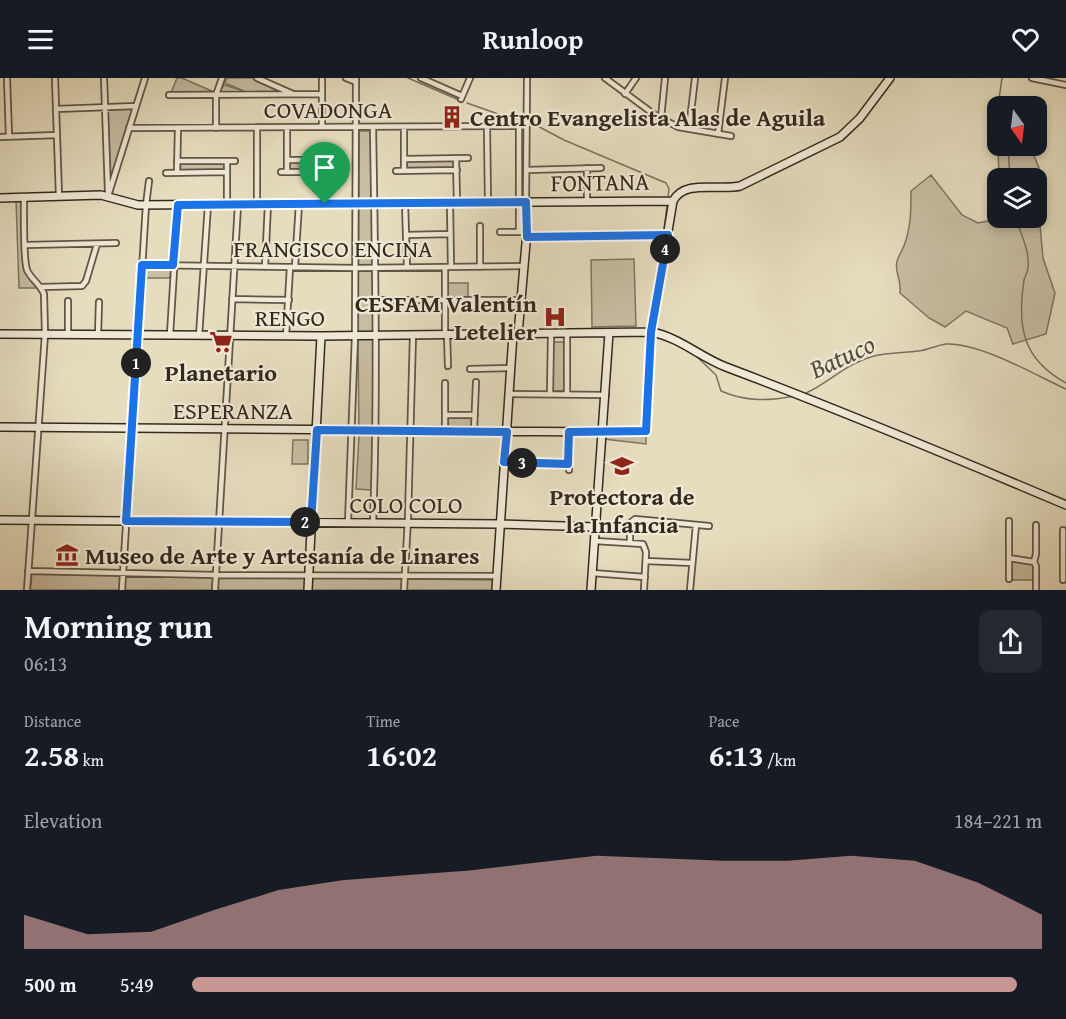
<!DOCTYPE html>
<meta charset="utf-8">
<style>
:root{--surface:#171b24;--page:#242831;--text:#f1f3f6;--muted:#9ea1a6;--accent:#c59692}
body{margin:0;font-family:"Gentium Book Plus",serif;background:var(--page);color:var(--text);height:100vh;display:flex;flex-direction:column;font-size:22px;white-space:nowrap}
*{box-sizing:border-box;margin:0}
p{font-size:20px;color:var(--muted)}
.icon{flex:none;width:33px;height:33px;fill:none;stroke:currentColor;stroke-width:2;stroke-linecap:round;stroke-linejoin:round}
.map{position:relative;height:512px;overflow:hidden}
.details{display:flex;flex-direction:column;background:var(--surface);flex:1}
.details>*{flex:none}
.needle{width:39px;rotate:166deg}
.tools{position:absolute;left:987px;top:18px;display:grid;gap:12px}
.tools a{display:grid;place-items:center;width:60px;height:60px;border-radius:12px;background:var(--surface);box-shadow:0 3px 9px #0003;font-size:30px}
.pin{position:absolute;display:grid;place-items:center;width:51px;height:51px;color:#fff;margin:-62px -26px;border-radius:50% 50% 50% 0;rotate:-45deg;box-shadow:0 0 6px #0007}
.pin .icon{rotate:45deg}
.km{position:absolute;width:30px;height:30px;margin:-15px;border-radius:50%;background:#222;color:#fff;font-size:16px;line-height:30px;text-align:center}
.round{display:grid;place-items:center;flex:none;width:63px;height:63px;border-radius:12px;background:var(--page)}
.overview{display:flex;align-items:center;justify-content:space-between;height:102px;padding:0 24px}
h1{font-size:33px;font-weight:800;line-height:45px}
.figures{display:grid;grid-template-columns:repeat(3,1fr);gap:9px;height:102px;padding:6px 24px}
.figures div{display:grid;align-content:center}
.figures b{font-size:30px;font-weight:800}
.figures small{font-size:16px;font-weight:400}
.figures p{font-size:16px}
.chart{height:168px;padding:12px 24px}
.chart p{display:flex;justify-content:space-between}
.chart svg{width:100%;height:108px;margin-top:6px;fill:var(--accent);opacity:.7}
ul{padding:0 24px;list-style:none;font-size:20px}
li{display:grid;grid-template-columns:96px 72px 1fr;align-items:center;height:45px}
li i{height:15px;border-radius:8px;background:var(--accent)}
header{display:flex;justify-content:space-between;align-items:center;height:78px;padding:0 24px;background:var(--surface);font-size:27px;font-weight:800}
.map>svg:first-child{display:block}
.green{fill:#c8bea4;stroke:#7e7462;stroke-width:1.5}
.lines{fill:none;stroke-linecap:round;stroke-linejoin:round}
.stream{stroke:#7a705f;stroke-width:1.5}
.street-casing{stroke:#605647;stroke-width:8}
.secondary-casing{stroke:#33291f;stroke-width:10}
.street{stroke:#efe9d5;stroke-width:4.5}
.secondary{stroke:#efe9d5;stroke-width:7}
.route-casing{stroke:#fff;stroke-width:12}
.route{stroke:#1a73e8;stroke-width:8}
.labels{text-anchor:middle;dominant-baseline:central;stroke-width:4.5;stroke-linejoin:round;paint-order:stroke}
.street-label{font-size:24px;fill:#33291f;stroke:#efe9d5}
.poi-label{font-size:24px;font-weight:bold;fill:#33291f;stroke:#efe9d5;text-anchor:start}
.water-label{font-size:26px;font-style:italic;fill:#564d3f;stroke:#efe9d5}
</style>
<header><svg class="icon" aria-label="menu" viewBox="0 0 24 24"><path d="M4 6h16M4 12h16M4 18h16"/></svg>Runloop<svg class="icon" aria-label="heart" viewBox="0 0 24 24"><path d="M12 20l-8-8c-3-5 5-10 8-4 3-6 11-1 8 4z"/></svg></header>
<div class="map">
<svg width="1066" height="512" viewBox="0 0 1066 512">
<rect width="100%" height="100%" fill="#e6ddbf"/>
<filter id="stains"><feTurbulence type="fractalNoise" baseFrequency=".00333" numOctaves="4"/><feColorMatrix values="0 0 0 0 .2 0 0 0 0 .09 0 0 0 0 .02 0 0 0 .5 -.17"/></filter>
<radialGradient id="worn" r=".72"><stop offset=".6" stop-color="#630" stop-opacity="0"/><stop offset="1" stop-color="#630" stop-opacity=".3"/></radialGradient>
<path class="green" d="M177,0H182L214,14L171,15Z
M227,0H253L289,16H218L224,7L244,13L225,5Z
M133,30L109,111L106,31Z
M525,50L526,153H521L520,51Z
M359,53H371L374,255H358Z
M998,68H1030L1039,90L1038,125L1043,180L1055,215L1046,256L1013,266L1007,250L966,233L945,249L929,240L900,215C902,201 894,195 897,183C899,177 903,171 905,165C911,148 911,131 911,113L931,97L962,137L978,145L1002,140H1036V100H999Z
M455,81V91L405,92V82Z
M323,83V92L288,93L289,84Z
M179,85H226V93H179Z
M16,122H21L25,190L28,199L38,210H19Z
M634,181L636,248L592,249L591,182Z
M144,189L171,190L170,200H144Z
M448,205H468V219L448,220Z
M358,260H374L375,358L371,412L356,411L359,358Z
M552,264H565L566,313H551Z
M446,338H474V352H445Z
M646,354V366L604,361V355Z
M293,362H308V386H292Z
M1010,481L1031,484L1034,487V502H1010Z
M32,496L493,502L492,512H30Z"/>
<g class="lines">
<path class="stream" d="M408,0L459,22
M467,25L501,37L523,42
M998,28L1002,0
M530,44L564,62L666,105L669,111L668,119
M1008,68L1010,100
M1016,140C1020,155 1030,173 1028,189C1028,194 1025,198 1024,202C1017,248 1022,281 1066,305
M664,153L667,127
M653,222L663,161
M656,250L666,255
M695,277L716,297L721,313C746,324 769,323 795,318
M806,315C829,305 846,285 874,278C888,274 905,275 919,273C928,272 937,267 946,266C979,264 1035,297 1066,311"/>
<g class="street-casing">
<path id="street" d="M7,0L9,58
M55,0L59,118
M104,0L108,114
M257,0L293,16
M346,0L356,4
M421,0L462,18
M605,0L655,37L678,49L731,58
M1032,0L1066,7
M625,16L636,0
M169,17L322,16
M461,21L470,0
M56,31L136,28
M661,40L665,0
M287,49V94
M322,49V0
M404,49V93
M487,49L488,124
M519,49V154
M129,50L527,48
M216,50V17L222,0
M689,51L695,0
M718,56L725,0
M0,59L57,57
M456,80L457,125
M404,81L468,80
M287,82H333
M177,83H235
M587,90V124
M527,92L601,90
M396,93L457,92
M281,94H325
M166,95L227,94
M177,95L178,50
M108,118L145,0
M24,119C24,135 23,179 27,192C31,201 40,206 44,216L45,256L27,512
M526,124L527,0
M405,125L407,189
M450,125L451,189
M257,126V49
M325,126V82
M227,127V83
M480,148V189
M500,154H521
M406,157L450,156
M527,159L667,157
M26,167L116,165
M142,187L356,190L524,188
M265,189L268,126
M295,189L299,126
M445,189V257
M41,209L82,208L86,203L97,166
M232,221L289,222
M375,222H521
M567,255V316
M68,257V223
M98,257L99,224
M170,257L178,127
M447,257L448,288
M199,258L208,127
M286,258L290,189
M470,291L511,290
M509,316L606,317
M550,316L551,256
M445,337H475
M445,353V305
M474,353L476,304
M603,354L646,353L651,254
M504,384L568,385
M569,392V354
M348,445L355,258L356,0
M373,446C378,313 375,182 373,49
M1063,452V502
M595,463L643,466L646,474L644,512
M630,465V445L635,441L709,448
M1009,480L1034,484
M646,483L692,485
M28,493L216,497L497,498
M592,495L645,499
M1009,501V443
M122,512L146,127L149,103
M215,512L238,127
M404,512L408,440L413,257
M690,512L696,447
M1036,512V488L1034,484L1036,476V447"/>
</g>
<g class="secondary-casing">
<path id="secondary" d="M0,120L101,117L138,127L673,123
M651,254L673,123C685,101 718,113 740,108L840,59L860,40L890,0
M0,256L321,258L651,254C679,259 700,279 726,289C840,332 953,379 1066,427
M518,256L527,154L526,124
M0,349L603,354
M0,442L500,446L596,449
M308,512L321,258
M496,512L513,256
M591,512L609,255"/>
</g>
<use href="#street" class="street"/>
<use href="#secondary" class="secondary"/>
</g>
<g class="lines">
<g class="route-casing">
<path id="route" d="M526,124L527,159L668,157L651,254L646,353L569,354L568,386L504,384L507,354L317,352L311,444L126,443L142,187H173L178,127Z"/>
</g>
<use href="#route" class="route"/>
</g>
<defs>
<g id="building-bare" transform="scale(1.8)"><path d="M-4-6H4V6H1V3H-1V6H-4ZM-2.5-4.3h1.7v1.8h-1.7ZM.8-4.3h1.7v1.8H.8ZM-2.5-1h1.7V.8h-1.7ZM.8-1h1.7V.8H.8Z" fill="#8f2418" stroke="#efe9d5" stroke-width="2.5" paint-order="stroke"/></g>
<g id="hospital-bare" transform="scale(1.8)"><path d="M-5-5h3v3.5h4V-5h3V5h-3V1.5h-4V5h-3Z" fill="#8f2418" stroke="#efe9d5" stroke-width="2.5" paint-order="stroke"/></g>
<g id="supermarket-bare" transform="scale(1.8)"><path d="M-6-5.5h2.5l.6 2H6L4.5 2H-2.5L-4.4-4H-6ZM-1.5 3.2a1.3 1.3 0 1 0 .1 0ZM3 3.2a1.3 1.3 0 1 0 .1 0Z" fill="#8f2418" stroke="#efe9d5" stroke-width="2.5" paint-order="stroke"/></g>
<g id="school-bare" transform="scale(1.8)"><path d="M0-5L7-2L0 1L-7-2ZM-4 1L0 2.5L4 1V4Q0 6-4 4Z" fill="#8f2418" stroke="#efe9d5" stroke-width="2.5" paint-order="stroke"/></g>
<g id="museum-bare" transform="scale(1.8)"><path d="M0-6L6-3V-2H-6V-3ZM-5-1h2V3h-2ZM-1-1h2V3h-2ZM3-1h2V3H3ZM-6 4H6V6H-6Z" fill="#8f2418" stroke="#efe9d5" stroke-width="2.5" paint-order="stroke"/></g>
</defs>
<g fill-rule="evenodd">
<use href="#building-bare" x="452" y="39"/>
<use href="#hospital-bare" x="555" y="239"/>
<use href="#supermarket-bare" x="221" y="264"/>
<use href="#school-bare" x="622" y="388"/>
<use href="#museum-bare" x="67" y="477"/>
</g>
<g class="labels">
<g class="street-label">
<text x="328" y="31">COVADONGA</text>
<text transform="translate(600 104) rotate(-1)">FONTANA</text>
<text x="333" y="170">FRANCISCO ENCINA</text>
<text x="290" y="239">RENGO</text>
<text x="233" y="332">ESPERANZA</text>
<text x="406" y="426">COLO COLO</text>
</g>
<g class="poi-label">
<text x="470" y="39">Centro Evangelista Alas de Aguila</text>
<text x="537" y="225" text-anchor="end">CESFAM Valentín<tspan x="537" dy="28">Letelier</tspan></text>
<text x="221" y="294" text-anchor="middle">Planetario</text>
<text x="622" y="418" text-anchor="middle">Protectora de<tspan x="622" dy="28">la Infancia</tspan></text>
<text x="85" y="477">Museo de Arte y Artesanía de Linares</text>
</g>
<g class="water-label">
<text transform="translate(842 278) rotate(-25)">Batuco</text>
</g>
</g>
<rect width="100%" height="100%" filter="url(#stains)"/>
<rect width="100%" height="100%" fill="url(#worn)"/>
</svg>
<div class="tools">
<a><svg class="needle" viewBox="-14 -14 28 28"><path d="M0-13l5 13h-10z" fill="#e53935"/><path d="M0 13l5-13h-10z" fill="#9ea1a6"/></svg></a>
<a><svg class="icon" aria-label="layers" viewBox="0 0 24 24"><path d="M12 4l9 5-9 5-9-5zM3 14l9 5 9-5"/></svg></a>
</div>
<div class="pin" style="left:325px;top:126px;background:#1e9e55"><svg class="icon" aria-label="arrive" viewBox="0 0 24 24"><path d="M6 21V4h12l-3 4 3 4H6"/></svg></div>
<b class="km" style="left:136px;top:285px">1</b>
<b class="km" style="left:305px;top:444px">2</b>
<b class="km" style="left:522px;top:385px">3</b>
<b class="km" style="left:665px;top:171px">4</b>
</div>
<section class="details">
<div class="overview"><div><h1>Morning run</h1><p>06:13</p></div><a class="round"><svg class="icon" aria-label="share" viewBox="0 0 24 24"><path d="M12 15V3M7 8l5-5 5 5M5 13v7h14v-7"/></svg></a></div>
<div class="figures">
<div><p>Distance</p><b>2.58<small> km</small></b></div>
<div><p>Time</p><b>16:02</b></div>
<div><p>Pace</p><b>6:13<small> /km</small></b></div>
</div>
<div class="chart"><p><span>Elevation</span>184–221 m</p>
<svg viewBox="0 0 160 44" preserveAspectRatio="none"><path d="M0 44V30L10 38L20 37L30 28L40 20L50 16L60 14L70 12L80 9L90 6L100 7L110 8L120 8L130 6L140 8L150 17L160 30V44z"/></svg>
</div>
<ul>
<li><b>500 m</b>5:49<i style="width:97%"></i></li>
</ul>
</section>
